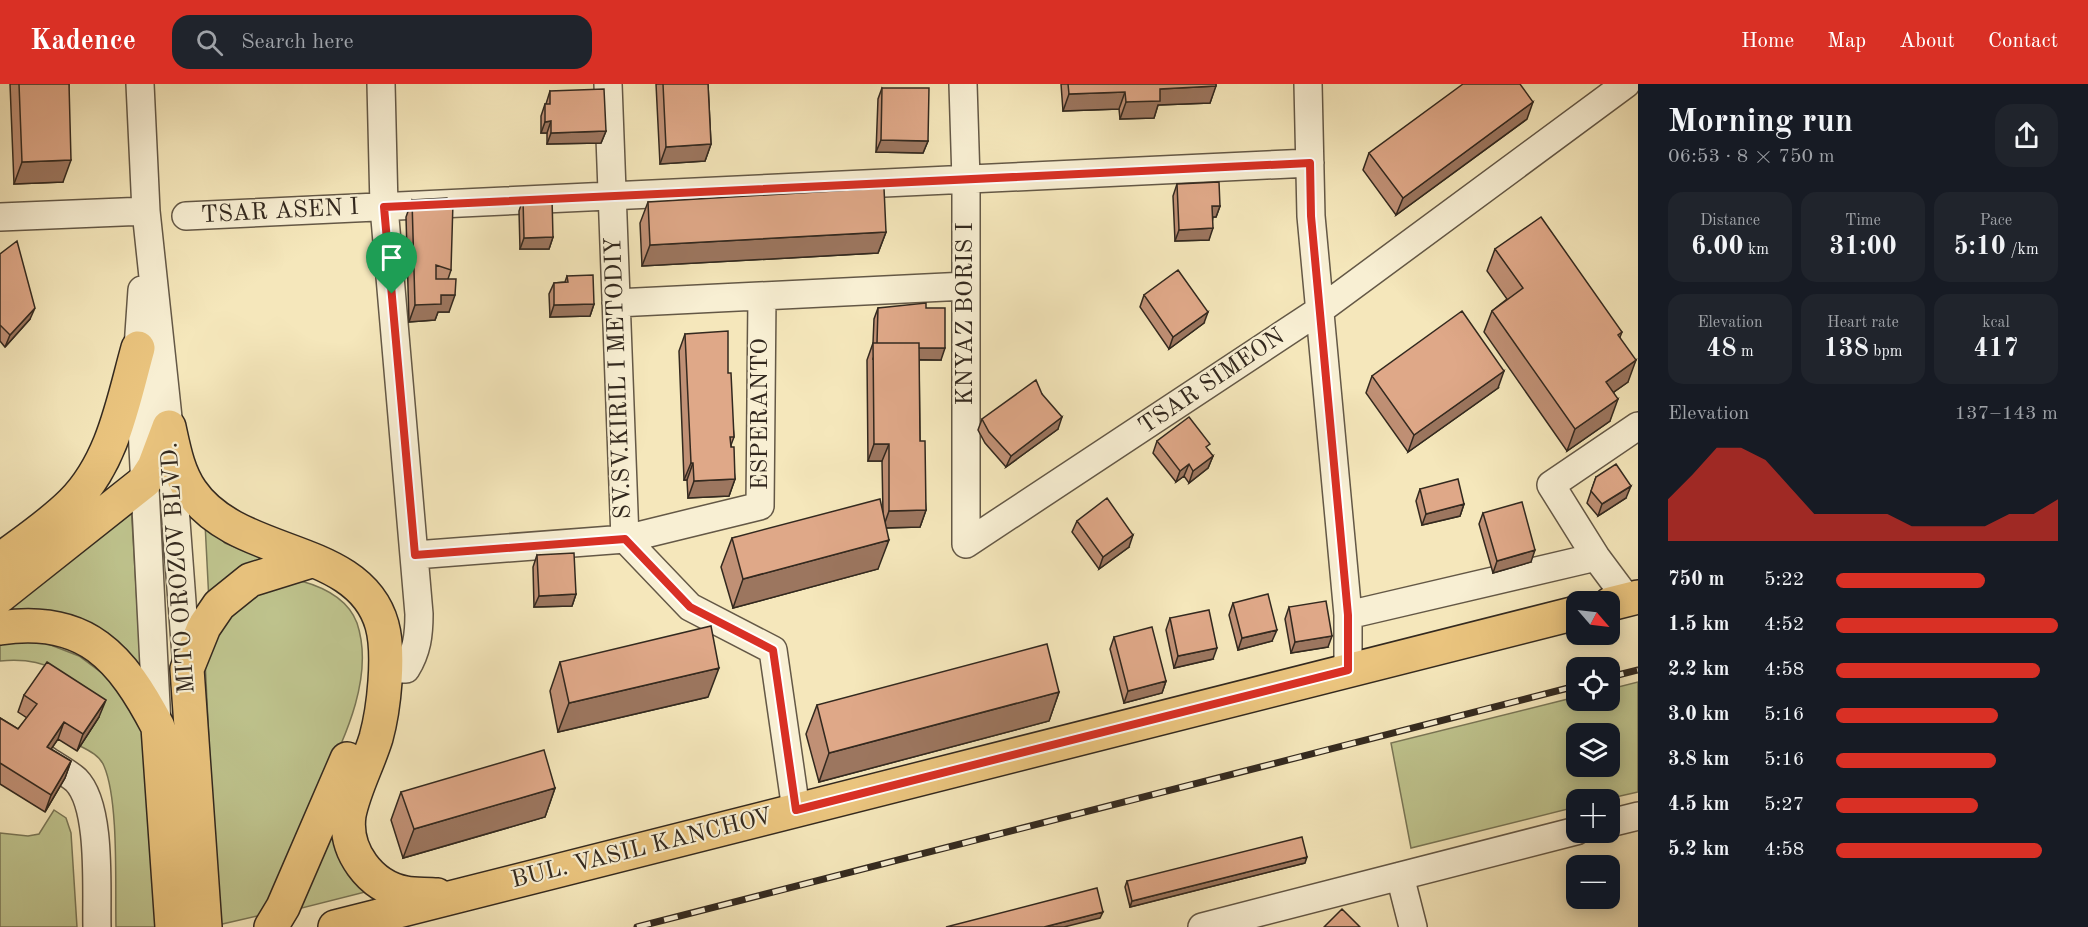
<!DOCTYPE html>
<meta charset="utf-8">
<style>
:root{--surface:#171b24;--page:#20242c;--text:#f1f3f6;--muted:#9ea1a6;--accent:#d93025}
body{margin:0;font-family:"Old Standard TT",serif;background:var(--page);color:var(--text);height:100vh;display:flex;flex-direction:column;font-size:22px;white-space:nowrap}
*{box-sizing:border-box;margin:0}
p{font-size:20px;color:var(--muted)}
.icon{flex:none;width:33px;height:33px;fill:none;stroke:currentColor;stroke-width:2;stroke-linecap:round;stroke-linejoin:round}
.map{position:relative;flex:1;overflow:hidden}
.side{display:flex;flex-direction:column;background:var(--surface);width:450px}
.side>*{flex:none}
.needle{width:39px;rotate:118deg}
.fabs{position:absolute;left:1566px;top:507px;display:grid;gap:12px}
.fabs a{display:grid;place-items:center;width:54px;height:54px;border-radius:12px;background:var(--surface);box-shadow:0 3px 15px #0003;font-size:30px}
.pin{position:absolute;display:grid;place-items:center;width:51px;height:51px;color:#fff;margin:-62px -26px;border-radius:50% 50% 50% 0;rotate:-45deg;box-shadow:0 0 6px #0007}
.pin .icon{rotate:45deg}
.round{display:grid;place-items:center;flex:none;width:63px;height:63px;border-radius:18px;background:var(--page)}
.head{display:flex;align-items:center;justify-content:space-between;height:102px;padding:0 30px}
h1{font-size:33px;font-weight:800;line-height:45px}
.figures{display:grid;grid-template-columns:repeat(3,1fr);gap:9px;height:102px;padding:6px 30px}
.figures div{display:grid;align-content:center;border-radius:15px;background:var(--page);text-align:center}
.figures b{font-size:26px;font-weight:800}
.figures small{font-size:16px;font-weight:400}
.figures p{font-size:16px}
.chart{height:168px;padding:12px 30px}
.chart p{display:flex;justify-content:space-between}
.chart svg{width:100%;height:108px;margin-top:6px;fill:var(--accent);opacity:.7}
ul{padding:0 30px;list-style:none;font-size:20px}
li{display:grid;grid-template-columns:96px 72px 1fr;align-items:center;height:45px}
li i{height:15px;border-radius:8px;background:var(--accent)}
header{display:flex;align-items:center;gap:36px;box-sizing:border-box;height:84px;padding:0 30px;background:var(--accent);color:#fff}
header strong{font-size:28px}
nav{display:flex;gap:33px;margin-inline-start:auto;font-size:21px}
.search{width:420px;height:54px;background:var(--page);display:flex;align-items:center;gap:15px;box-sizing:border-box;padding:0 21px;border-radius:18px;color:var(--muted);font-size:22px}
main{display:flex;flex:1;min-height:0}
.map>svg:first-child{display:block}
.green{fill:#bfc48e;stroke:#797656;stroke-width:1.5;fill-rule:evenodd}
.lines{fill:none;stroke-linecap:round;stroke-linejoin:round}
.minor-casing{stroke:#645846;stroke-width:30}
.major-casing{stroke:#33291f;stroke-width:36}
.minor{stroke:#f8efd3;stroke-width:27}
.major{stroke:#eac47e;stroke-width:33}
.rail-casing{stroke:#33291f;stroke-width:7}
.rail{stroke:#f8efd3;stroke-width:4.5;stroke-dasharray:14;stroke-linecap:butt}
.wall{fill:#c09075;stroke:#33291f;stroke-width:1.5}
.shaded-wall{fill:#9c765f;stroke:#33291f;stroke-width:1.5}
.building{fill:#dfa888;stroke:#33291f;stroke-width:1.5}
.route-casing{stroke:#fff;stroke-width:12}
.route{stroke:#d93025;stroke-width:8}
.labels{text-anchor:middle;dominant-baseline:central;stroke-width:4.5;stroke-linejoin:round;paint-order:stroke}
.street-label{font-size:24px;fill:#33291f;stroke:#f8efd3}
</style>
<header>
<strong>Kadence</strong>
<div class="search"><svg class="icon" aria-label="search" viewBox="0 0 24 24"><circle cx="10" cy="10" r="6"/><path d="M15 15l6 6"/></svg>Search here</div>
<nav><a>Home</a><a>Map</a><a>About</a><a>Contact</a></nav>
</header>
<main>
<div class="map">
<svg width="1638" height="843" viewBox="0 0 1638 843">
<rect width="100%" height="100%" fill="#f5e7bb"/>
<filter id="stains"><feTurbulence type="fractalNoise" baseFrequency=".00333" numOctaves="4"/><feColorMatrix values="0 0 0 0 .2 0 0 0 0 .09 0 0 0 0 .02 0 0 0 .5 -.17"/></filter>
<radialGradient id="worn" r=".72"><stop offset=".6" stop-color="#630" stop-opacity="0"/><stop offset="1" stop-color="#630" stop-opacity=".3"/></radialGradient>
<path class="green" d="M131,420L141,585L0,528Z
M205,439L225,459L271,478L209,518Z
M301,497C323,503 348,515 357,539C377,599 337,668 313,721C298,758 282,794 266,830L218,841L205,576L210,559L247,511Z
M12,556L43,558L79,572L114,598L146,654L157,843H116C115,802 119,717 104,682C100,672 90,667 80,662L99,633C66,594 57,572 0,577V559Z
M1638,598V708L1607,715L1576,716V723L1411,764L1391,659L1576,613V616H1610V605ZM1576,650H1610V682H1576Z
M365,654L338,744L369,807L298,825Z
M54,726L66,734L71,749L77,843H0V749L28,752L39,750Z"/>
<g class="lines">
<g class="minor-casing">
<path id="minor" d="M140,0L146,127L169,343L187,585
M381,0L384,123L419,530C419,551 417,567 406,585H386
M608,0L625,455L690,523L773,566L796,726
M963,0L966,96V460
M1308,0L1311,132L1348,531V586
M186,132L1310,79
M0,133L146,127
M142,206L138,264L157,641
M616,219L966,202
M966,460L1320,226L1626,0
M415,471L625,455L760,422L762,212
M1628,516L1596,473L1551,401L1638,342
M1348,531L1596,473
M45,675C55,682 67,688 76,696C102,722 96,806 97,843
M1610,739L1638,732
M1400,792L1413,843
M1202,843L1576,747"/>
</g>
<g class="major-casing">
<path id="major" d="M169,343C174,366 178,388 191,407C238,476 359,459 382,541C390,570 384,625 376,654C368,680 354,705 349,731C344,767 370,802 405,809C415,811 426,810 437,811
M0,476C24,458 51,440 72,419C113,378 123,318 138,264
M0,512L145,397L154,383L169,343
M1610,520L1638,513
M0,544C86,531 122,574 158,643L172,843
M205,843L187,585L204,543L219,521L250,496L311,477
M271,843L283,823L347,675
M335,843L1576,529"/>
</g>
<use href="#minor" class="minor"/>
<use href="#major" class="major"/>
<g class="rail-casing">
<path id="rail" d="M1610,593L1638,586
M637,843L1576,602"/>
</g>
<use href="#rail" class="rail"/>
</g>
<path class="wall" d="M10,0H69L63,98L14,100Z
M656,0H708L711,60L705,77L660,80Z
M1061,0H1216L1210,19L1158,21L1154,34L1120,35L1119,25L1063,27Z
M882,4L928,57L923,69L876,68L878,15Z
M550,7L606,47L601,59L547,60V49H541V32L545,20H546Z
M1527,35L1396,131L1363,86L1369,69Z
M1177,100L1220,122L1216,133H1213L1209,156L1175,157L1173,112Z
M523,115L553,153L549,165H520L519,127Z
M412,116L451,186L448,195L449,228H438L435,236L409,238L406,133Z
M648,118L886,148L878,169L642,182L640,139Z
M1495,165L1622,248L1620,253L1628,298L1614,308L1610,337L1567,367L1484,248L1492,227L1507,215L1487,187Z
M0,170L30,235L5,263L0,257Z
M567,192L594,220L590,232L550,233L549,210L554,199L565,198Z
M1144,211L1204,239L1169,265L1140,223Z
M878,224H926L941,276H919L920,357L926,426L920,443L886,444L878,485L733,524L721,483L732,454L883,430L882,377H868L867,276L873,259L874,235Z
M685,250L728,289L734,353L731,361L735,395L729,412L688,414L687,396H684L679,267Z
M1372,292L1498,304L1408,368L1366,309Z
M1042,310L1058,345L1006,383L985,359L978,346L982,335Z
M1157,357L1208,366L1213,372L1208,384L1189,399L1184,392L1176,398L1153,369Z
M1596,393L1626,414L1598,432L1587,419Z
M1420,405L1464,420L1460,432L1422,441L1416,417Z
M1483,429L1531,478L1493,489L1479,440Z
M1077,437L1129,463L1099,485L1072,448Z
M537,471L576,510L572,522L534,523L533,483Z
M1233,519L1272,557L1238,566L1229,531Z
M1289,523L1328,563L1291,569L1285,535Z
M1170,534L1213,575L1174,584L1166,546Z
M1114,553L1166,597L1162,609L1124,619L1110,565Z
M560,578L708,613L558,648L550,607Z
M1059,608L1049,637L819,698L806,650L817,621Z
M24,611L99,633L77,667L58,655L51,665L71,677L65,694L45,728L0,700V634L18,645L27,634L18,628Z
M555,704L545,733L403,774L391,736L401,708Z
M1305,779L1130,823L1125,803L1127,797Z"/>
<path class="shaded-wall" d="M1216,2L1210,19L1158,21L1154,34L1120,35L1126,18L1160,5Z
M1125,8L1119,25L1063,27L1069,10Z
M1533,18L1527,35L1396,131L1403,114Z
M551,37L547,49H541L545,38Z
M606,47L601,59L547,60L551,49Z
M881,56L928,57L923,69L876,68Z
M711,60L705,77L660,80L666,63Z
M71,76L63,98L14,100L22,78Z
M1212,122H1220L1216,133H1208Z
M1213,144L1209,156L1175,157L1179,146Z
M886,148L878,169L642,182L650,161Z
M553,153L549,165H520L524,154Z
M441,211H455L449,228H438L435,236L409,238L415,221Z
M594,220L590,232L550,233L554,221Z
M35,224L30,235L5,263L10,251Z
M1208,228L1204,239L1169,265L1173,253Z
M877,263L945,264L941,276L873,275Z
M1636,276L1628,298L1598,319L1606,298Z
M1504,287L1498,304L1408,368L1414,351Z
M1618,315L1610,337L1567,367L1575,345Z
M1062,333L1058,345L1006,383L1011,372Z
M874,360H889L882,377H868Z
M1213,372L1208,384L1189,399L1193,387Z
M691,379H693L687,396H684Z
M1189,380L1184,392L1176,398L1180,387Z
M735,395L729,412L688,414L694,397Z
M1631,402L1626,414L1598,432L1602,420Z
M1464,420L1460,432L1422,441L1426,430Z
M926,426L920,443L883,444L889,427Z
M1133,451L1129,463L1099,485L1103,473Z
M889,456L878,485L733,524L743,495Z
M1535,466L1531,478L1493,489L1497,477Z
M576,510L572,522L534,523L539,512Z
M1277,546L1272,557L1238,566L1242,554Z
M1332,552L1328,563L1291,569L1295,558Z
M1217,564L1213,575L1174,584L1178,572Z
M719,584L708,613L558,648L569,619Z
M1166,597L1162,609L1124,619L1128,607Z
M1059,608L1049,637L819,698L829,669Z
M106,616L99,633L77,667L83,650Z
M64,638L58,655L41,680L47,663Z
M71,677L65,694L45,728L51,711Z
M555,704L545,733L403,774L414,745Z
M1307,773L1305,779L1130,823L1132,817Z
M1103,828L1100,834L1064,843H1044Z"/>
<path class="building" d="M19,0H69L71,76L22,78Z
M663,0H708L711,60L666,63Z
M1068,0H1216V2L1160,5V17L1126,18L1125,8L1069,10Z
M1463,0H1520L1533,18L1403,114L1369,69Z
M882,4H929L928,57L881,56Z
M604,5L606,47L551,49V37L545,38V20H550V7Z
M1219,98L1220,122H1212L1213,144L1179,146L1177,100Z
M884,104L886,148L650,161L648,118Z
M447,114L453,118L451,186L436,181V195H456L455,211H441V220L415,221L412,116Z
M552,114L553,153L524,154L523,115Z
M1541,133L1622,248L1618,251L1636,276L1606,298L1618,315L1575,345L1492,227L1523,204L1495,165Z
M17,157L35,224L10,251L0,241V170Z
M1178,186L1208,228L1173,253L1144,211Z
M593,191L594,220L554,221V199L568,198L567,192Z
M926,219V224H945V264H919V259H877L878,224Z
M1462,227L1504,287L1414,351L1372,292Z
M728,247V289H731L734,353H730L731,363H734L735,395L694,397L693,379H691L685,250Z
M873,259H919L920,357H925L926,426L889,427V360H874Z
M1036,296L1042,310L1062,333L1011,372L989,348L982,335Z
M1189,333L1210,360L1206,363L1213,372L1193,387L1189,380L1180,387L1157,357Z
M1616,380L1631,402L1602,420L1591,407L1596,393Z
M1458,395L1464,420L1426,430L1420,405Z
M1107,414L1133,451L1103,473L1077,437Z
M880,415L889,456L743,495L732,454Z
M1522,418L1535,466L1497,477L1483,429Z
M574,469L576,510L539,512L537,471Z
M1268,510L1277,546L1242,554L1233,519Z
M1326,517L1332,552L1295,558L1289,523Z
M1209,526L1217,564L1178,572L1170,534Z
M711,542L719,584L569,619L560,578Z
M1152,543L1166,597L1128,607L1114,553Z
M1047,560L1059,608L829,669L817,621Z
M47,578L106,616L83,650L64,638L47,663L71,677L51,711L0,679V634L18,645L37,620L24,611Z
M544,666L555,704L414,745L401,708Z
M1302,753L1307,773L1132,817L1127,797Z
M1097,804L1103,828L1044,843H946Z
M1342,825L1360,843H1324Z"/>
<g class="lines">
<g class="route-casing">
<path id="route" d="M1310,79L1311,132L1348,531V586L796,726L773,566L690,523L625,455L415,471L384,123Z"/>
</g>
<use href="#route" class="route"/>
</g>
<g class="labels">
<g class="street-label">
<text transform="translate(280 128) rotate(-3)">TSAR ASEN I</text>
<text transform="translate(966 230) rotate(-90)">KNYAZ BORIS I</text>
<text transform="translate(619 294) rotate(-92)">SV.SV.KIRIL I METODIY</text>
<text transform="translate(1212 298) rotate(-34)">TSAR SIMEON</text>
<text transform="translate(761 330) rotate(-90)">ESPERANTO</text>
<text transform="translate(179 484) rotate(-94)">MITO OROZOV BLVD.</text>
<text transform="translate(642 765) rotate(-14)">BUL. VASIL KANCHOV</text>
</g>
</g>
<rect width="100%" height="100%" filter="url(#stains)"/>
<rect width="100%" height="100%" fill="url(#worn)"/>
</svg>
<div class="fabs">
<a><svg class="needle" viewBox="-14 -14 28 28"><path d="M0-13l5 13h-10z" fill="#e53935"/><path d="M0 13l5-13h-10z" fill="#9ea1a6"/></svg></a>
<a><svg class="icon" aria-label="locate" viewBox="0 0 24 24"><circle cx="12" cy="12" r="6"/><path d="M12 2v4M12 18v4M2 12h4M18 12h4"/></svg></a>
<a><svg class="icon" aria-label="layers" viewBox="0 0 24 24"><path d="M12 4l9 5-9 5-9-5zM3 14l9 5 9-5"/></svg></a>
<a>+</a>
<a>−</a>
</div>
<div class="pin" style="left:392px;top:210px;background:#1e9e55"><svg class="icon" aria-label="arrive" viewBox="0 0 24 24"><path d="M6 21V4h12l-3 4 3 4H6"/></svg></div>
</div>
<section class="side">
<div class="head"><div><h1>Morning run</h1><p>06:53 · 8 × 750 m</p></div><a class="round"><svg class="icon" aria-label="share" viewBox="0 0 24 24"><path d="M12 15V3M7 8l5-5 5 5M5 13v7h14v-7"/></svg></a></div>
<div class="figures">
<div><p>Distance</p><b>6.00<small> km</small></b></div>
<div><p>Time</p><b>31:00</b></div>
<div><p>Pace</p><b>5:10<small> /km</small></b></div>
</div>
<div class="figures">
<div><p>Elevation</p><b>48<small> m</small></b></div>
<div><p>Heart rate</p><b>138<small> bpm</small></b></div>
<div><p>kcal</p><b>417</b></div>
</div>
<div class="chart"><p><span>Elevation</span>137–143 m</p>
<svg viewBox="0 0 160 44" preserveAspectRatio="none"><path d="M0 44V27L10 17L20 6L30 6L40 11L50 22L60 33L70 33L80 33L90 33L100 38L110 38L120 38L130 38L140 33L150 33L160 27V44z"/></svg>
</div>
<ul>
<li><b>750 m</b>5:22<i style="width:67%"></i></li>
<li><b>1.5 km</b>4:52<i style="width:100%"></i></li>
<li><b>2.2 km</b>4:58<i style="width:92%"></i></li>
<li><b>3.0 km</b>5:16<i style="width:73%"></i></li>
<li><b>3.8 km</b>5:16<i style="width:72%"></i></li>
<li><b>4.5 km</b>5:27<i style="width:64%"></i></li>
<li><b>5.2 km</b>4:58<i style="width:93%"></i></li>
</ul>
</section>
</main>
